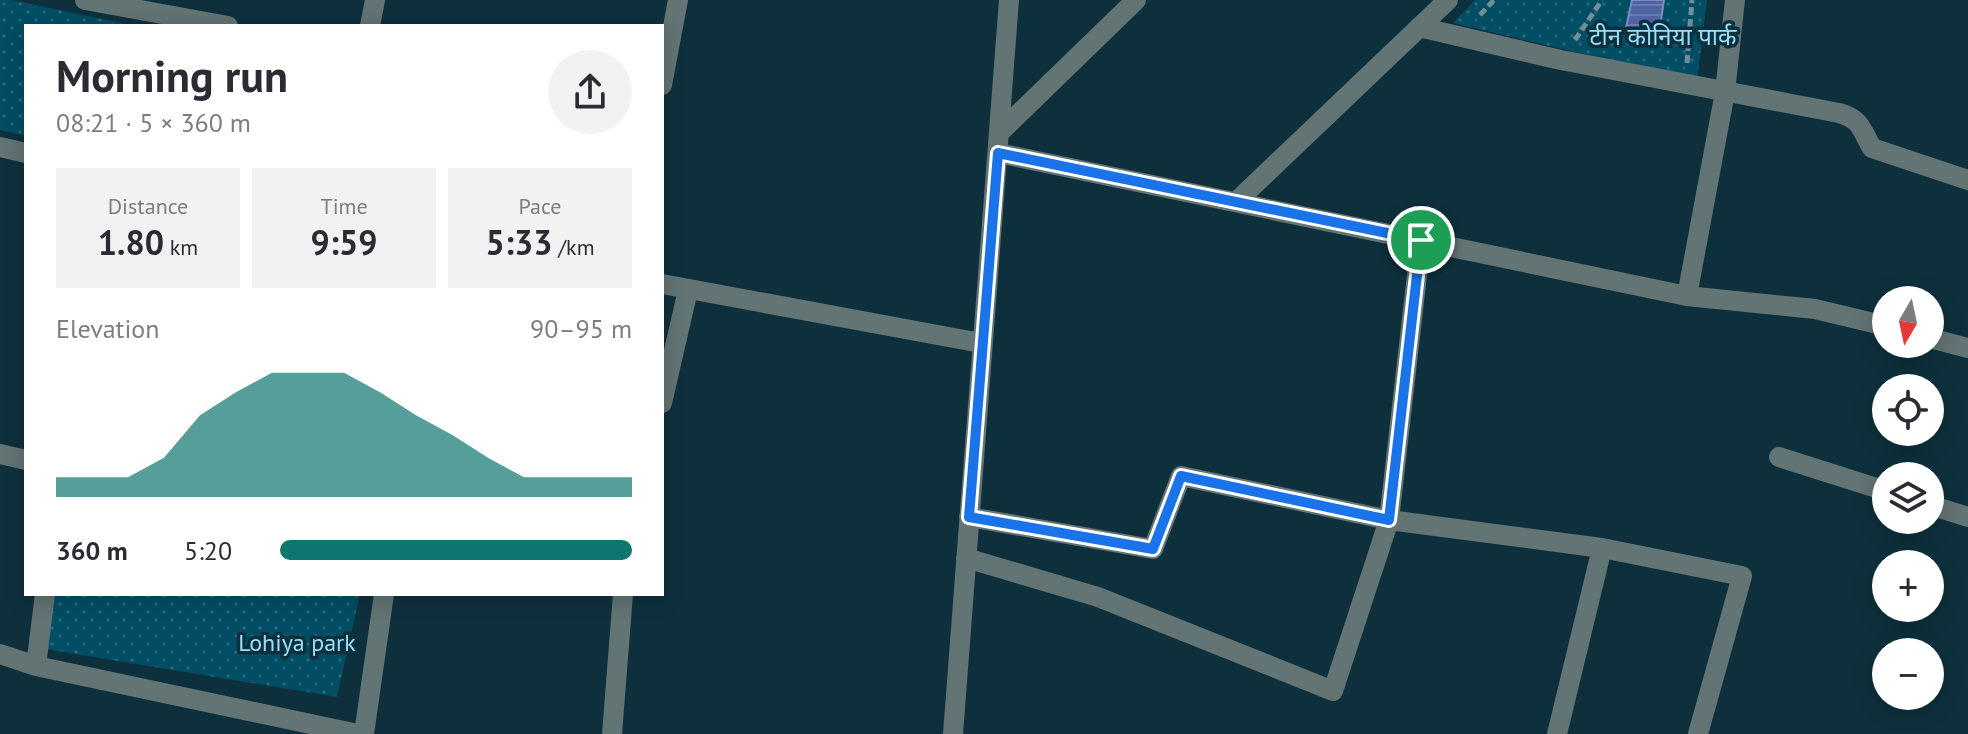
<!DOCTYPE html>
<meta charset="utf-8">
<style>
:root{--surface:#fff;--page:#f2f2f3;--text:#2b2b33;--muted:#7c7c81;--accent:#0f766e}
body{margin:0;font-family:"PT Sans","Noto Sans Devanagari",sans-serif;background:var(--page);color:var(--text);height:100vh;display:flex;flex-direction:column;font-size:30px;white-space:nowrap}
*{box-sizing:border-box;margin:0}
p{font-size:26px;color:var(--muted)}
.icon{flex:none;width:44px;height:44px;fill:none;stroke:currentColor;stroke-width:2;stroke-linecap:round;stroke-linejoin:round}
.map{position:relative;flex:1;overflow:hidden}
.panel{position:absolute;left:24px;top:24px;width:640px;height:572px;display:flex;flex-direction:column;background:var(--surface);border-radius:0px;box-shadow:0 4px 20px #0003}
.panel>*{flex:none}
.needle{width:52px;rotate:189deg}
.tools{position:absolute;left:1872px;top:286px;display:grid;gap:16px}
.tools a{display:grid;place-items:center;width:72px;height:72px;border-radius:50%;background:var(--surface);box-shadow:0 4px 20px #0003;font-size:40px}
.pin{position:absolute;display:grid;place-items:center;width:68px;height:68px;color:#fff;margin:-34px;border:4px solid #fff;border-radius:50%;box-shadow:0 2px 8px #0007}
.round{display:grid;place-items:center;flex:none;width:84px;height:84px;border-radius:42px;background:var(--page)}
.summary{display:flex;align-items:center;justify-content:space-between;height:136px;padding:0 32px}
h1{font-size:44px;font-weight:800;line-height:60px}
.metrics{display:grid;grid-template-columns:repeat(3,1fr);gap:12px;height:136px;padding:8px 32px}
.metrics div{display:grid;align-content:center;border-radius:0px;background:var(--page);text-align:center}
.metrics b{font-size:34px;font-weight:800}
.metrics small{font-size:22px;font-weight:400}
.metrics p{font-size:22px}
.chart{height:224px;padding:16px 32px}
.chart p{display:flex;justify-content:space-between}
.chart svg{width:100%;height:144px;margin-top:8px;fill:var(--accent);opacity:.7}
ul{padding:0 32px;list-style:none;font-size:26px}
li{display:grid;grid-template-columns:128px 96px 1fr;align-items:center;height:60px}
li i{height:20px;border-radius:10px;background:var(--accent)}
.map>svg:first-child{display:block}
.park{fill:url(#park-dots)}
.water{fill:url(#water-rules);stroke:#7a8dbd;stroke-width:2}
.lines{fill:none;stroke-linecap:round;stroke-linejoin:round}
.path{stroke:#728d98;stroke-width:5;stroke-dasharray:8 4;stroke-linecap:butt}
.minor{stroke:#637475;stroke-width:20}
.route-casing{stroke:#fff;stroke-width:16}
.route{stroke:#1a73e8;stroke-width:10}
.labels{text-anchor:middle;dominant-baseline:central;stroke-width:7;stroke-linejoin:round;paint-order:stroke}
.park-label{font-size:24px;fill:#98dffd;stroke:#0e303d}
</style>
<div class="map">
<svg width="1968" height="734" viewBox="0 0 1968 734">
<defs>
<pattern id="park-dots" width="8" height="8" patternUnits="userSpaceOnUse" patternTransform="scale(2)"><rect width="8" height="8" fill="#004d64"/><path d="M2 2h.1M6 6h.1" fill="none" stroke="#25677b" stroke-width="1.8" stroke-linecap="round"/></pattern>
<pattern id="water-rules" width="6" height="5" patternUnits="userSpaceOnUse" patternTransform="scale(2)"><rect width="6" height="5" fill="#5063a4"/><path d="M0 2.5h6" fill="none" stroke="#697ab1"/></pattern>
</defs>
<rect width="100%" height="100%" fill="#0e303d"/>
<path class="park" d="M0,0H11L136,26H26V136L0,130Z
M1475,0H1707L1697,81L1453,23Z
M55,594H360L337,697L45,649Z"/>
<path class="water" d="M1632,0H1664L1659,34L1626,28Z"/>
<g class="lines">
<path class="path" d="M1480,15L1494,0
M1575,40L1602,0
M1687,63L1692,0"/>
<path class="minor" d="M85,0L228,26
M370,26L375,0
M1419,27L1561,60L1839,113C1861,119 1861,129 1872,148L1968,180
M662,85L678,0
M1000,132L1136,0
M0,147L26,153
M998,153L1687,296L1815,309L1886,326
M1237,201L1448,0
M1421,240L1389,520L1602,548L1742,576L1698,734
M662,284L981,343
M1687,296L1725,92L1735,0
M1930,338L1968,348
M662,403L688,290
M0,454L26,460
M1779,457L1886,491
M1930,505L1968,517
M966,558L1098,597L1333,691L1389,520L1181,476L1153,549L969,517
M0,654L36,666L358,734
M36,666L45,594
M364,734L384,594
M612,734L623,594
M953,734L1009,0
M1557,734L1602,548"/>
</g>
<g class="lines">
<g class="route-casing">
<path id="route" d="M998,153L1421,240L1389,520L1181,476L1153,549L969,517Z"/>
</g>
<use href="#route" class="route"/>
</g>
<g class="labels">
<g class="park-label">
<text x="1663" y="36">टीन कोनिया पार्क</text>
<text x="297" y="642">Lohiya park</text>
</g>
</g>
</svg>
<div class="tools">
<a><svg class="needle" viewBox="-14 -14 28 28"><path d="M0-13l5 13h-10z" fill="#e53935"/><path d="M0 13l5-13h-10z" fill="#7c7c81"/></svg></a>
<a><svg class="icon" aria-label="locate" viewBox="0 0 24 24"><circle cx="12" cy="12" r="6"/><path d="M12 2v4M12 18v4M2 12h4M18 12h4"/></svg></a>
<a><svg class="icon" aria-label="layers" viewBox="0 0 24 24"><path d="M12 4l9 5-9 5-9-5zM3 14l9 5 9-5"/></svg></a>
<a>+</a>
<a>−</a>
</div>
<div class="pin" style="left:1421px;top:240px;background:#1e9e55"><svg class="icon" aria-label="arrive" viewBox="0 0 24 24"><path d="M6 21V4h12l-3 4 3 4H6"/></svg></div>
<section class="panel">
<div class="summary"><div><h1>Morning run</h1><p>08:21 · 5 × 360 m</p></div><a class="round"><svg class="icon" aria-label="share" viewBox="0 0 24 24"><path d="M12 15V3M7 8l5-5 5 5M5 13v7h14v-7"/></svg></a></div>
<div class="metrics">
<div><p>Distance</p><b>1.80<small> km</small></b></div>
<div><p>Time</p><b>9:59</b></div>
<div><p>Pace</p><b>5:33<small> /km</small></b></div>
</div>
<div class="chart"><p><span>Elevation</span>90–95 m</p>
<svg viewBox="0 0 160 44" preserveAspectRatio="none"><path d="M0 44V38L10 38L20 38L30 32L40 19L50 12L60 6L70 6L80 6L90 12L100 19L110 25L120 32L130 38L140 38L150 38L160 38V44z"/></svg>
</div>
<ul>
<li><b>360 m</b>5:20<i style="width:100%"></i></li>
</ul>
</section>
</div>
